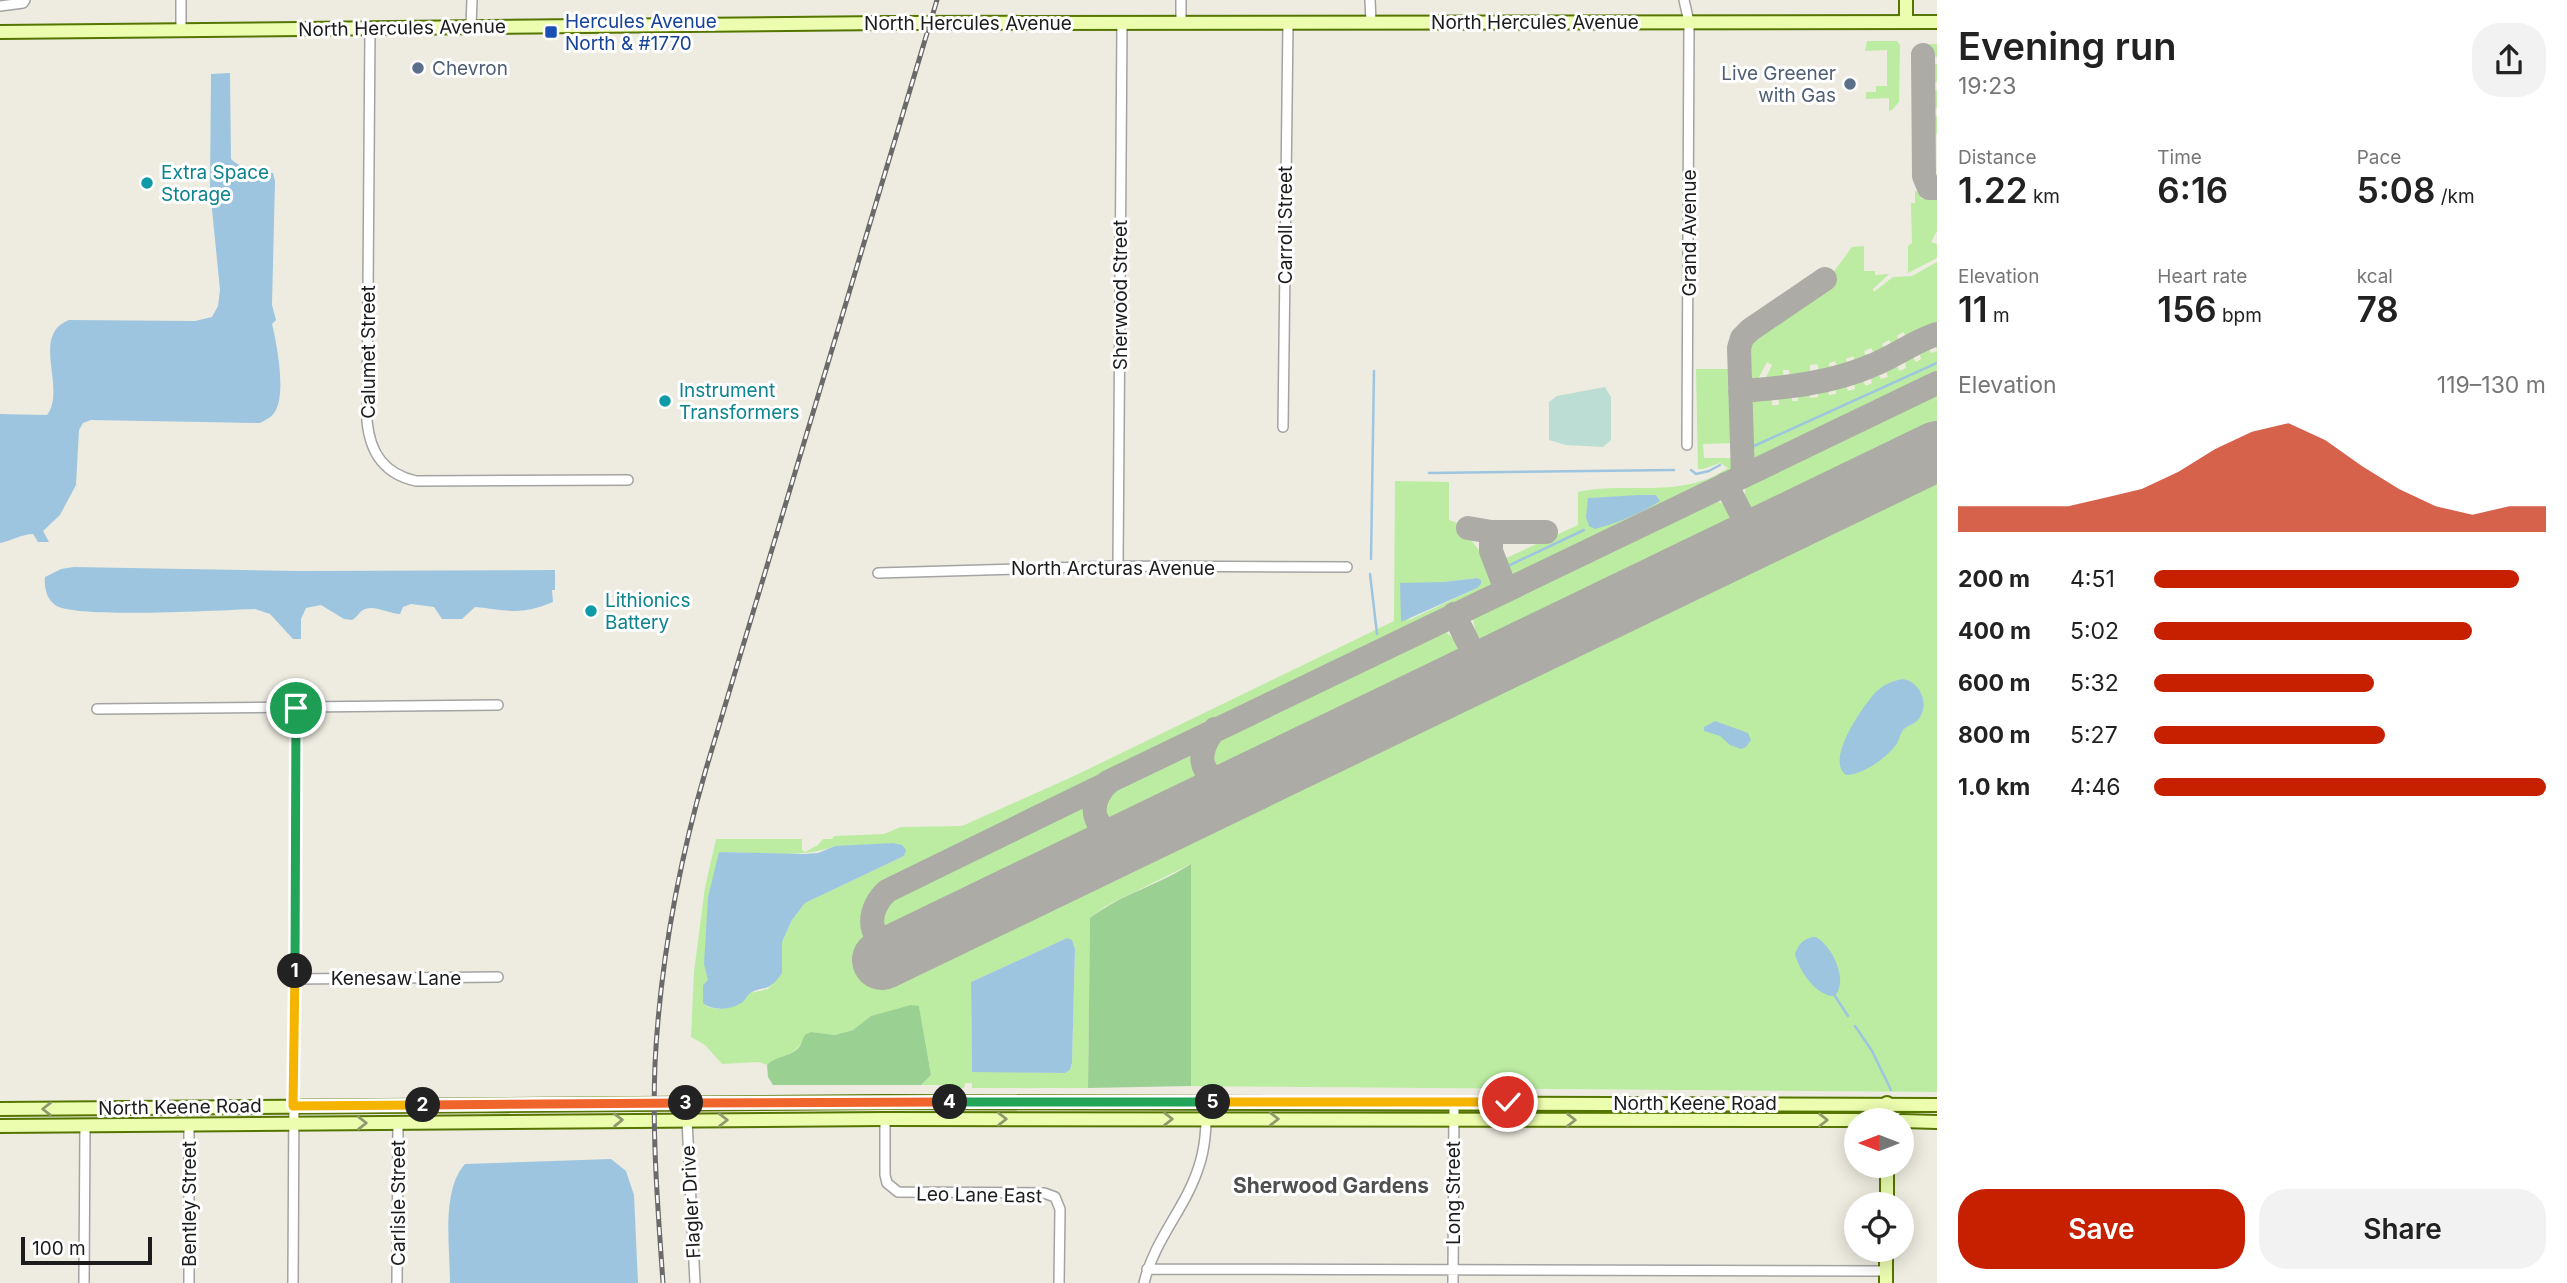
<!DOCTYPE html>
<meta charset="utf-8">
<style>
:root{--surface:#fff;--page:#f2f2f2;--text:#222;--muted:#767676;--accent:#c72000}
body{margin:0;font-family:Inter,sans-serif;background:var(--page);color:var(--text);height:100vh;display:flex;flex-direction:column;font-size:26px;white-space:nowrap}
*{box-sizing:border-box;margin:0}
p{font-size:23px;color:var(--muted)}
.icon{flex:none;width:38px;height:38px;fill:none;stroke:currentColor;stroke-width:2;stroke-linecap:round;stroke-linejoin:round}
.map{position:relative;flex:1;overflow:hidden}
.panel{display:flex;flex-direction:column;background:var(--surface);width:630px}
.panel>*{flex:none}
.needle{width:46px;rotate:270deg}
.tools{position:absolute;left:1844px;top:1108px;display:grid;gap:14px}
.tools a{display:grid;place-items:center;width:70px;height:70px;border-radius:50%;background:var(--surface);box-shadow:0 4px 18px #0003;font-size:35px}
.scale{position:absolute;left:21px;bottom:18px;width:131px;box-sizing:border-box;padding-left:7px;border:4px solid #1c1c1c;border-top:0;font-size:19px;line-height:24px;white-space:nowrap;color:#1c1c1c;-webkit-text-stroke:5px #fff;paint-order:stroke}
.pin{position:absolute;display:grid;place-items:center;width:60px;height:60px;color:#fff;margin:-30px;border:4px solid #fff;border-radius:50%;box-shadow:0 2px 7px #0007}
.km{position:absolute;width:35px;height:35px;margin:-18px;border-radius:50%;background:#222;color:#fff;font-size:19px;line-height:35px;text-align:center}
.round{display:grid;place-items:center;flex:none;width:74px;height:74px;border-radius:28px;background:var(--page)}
.head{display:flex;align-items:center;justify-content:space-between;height:119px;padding:0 21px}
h1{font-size:38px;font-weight:600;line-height:52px}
.stats{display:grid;grid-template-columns:repeat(3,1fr);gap:10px;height:119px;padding:7px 21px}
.stats div{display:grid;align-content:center}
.stats b{font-size:35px;font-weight:600}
.stats small{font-size:19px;font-weight:400}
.stats p{font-size:19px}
.chart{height:196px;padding:14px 21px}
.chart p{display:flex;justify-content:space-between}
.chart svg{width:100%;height:126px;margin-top:7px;fill:var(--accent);opacity:.7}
.cta{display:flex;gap:14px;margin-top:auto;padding:14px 21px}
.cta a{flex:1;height:80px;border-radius:28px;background:var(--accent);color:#fff;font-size:28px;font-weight:600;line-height:80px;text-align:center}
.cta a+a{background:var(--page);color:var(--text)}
ul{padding:0 21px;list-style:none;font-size:23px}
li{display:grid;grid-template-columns:112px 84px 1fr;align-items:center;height:52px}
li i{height:18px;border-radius:9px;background:var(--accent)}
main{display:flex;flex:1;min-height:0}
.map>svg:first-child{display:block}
.grass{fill:#bbeca2;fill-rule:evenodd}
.forest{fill:#9bd093}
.wetland{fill:#bcddd3}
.water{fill:#9ec5df}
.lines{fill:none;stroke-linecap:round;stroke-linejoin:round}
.stream{stroke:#9ec5df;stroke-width:2.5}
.taxiway{stroke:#acaba5;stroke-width:24}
.runway{stroke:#acaba5;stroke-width:60}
.street-casing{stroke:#a3a3a3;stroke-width:12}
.secondary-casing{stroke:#567500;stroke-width:16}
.street{stroke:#fff;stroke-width:9}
.secondary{stroke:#ecfdb0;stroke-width:12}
.rail-casing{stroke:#6a6a6a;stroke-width:5}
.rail{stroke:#fff;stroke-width:2.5;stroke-dasharray:8;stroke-linecap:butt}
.oneway{stroke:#8e986d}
.split-1-casing{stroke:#fff;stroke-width:14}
.split-2-casing{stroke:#fff;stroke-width:14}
.split-3-casing{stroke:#fff;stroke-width:14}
.split-4-casing{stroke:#fff;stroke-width:14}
.split-5-casing{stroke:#fff;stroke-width:14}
.split-6-casing{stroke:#fff;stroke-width:14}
.split-1{stroke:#22a559;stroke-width:9}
.split-2{stroke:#f5b400;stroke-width:9}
.split-3{stroke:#f0652b;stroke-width:9}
.split-4{stroke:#f0652b;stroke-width:9}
.split-5{stroke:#22a559;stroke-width:9}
.split-6{stroke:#f5b400;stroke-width:9}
.transit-dot{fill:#1a4fb4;stroke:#fff;stroke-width:2.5}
.service-dot{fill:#5c6f8a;stroke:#fff;stroke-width:2.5}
.culture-dot{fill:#0f9aa8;stroke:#fff;stroke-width:2.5}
.labels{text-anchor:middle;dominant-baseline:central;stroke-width:6;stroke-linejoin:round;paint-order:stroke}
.transit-label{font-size:19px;fill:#164399;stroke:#fff;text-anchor:start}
.street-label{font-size:19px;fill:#1c1c1c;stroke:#fff}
.service-label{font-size:19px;fill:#4e5e75;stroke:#fff;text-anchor:start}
.culture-label{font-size:19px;fill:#0d838f;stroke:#fff;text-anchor:start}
.neighbourhood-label{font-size:21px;font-weight:bold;fill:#4f4f4f;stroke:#fff}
</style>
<main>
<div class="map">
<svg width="1937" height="1283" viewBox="0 0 1937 1283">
<rect width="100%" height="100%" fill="#eeece0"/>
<path class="grass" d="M1867,41H1897L1900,45L1899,102L1892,110L1889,111V98L1866,99V92H1876V86H1887V50L1865,51Z
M1930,44H1937V57L1920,55L1921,185H1915L1914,59Z
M1928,64H1937V82H1927Z
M1927,90H1937V108L1926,106Z
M1928,116H1937V134L1927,133Z
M1915,191L1920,192L1921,199H1927L1923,192H1937V231L1931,242L1937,244V258L1908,273V246L1912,243L1911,203H1915Z
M1864,246V271H1875V275L1889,274L1873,289L1874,292L1893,277L1912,276L1937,262V331L1910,342L1903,332L1897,336L1902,347L1895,350L1889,340L1882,344L1887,355L1877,359L1871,348L1864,351L1868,362L1857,366L1853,356L1846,359L1849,369L1839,373L1835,361L1829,363L1830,374L1821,376L1817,364L1810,365V378L1791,382L1789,370H1783L1784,383L1762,386L1772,365L1767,362L1754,386L1744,387V352L1752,336L1827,281L1852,247Z
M1937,339V375L1766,458C1757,458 1750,458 1746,449L1745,399L1749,395L1771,393L1772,405H1779L1778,392L1791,389L1792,401H1798V388L1809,387L1810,398L1818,397V385L1827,384L1829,395L1836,394L1835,382L1844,380L1848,391L1855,389L1853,377L1859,375L1866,386L1872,383L1869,373L1877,370L1881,379L1888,377L1884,367L1891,362L1896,363L1899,371L1906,368L1904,355L1910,353L1916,362L1921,359L1918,347L1925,343L1931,353L1937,351L1934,341Z
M1696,369H1729L1736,376L1737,443L1703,444L1704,458H1738L1729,476L1521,576L1508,574L1502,563L1504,559L1578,525V492C1630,481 1680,500 1728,468L1720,463L1703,469H1698ZM1656,495L1659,501L1637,513L1588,498Z
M1937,389V434L1770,515C1748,517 1738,497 1750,479Z
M1937,468V1092L1191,1086V864L1104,907L1090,918L1088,1088H972V1083H965L964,1088H950L949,1085H921L931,1075L919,1006L872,1016L853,1030L835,1035L811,1032C803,1039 799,1050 789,1054C780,1058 775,1058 767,1065L759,1062L722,1064L705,1045L691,1037L694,972L705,887L716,839H802V850L805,852L818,845L823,839H832L834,836L884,834L901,827L962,826L1074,776L1394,621L1395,481L1449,482V520L1457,523L1479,550L1493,575L1494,582L1490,590L880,887C850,916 873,944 887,975ZM1476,578L1477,588L1407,621L1443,582ZM835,846L904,856L805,903L792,920L782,942V973L768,989L750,993L719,1009L708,1007L703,1002L708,980L719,852C755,852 803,859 835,846ZM1067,938L1072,941L1075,949L1072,1063L1070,1070L1065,1073L972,1071L971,982Z
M1709,499C1729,501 1735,519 1725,536L1498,646L1489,645L1476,638L1473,618L1477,610Z
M1439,629C1458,636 1461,650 1453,667L1236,772C1220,772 1210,765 1210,747L1218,735Z
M1194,747L1193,765L1203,788L1122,827L1113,825L1105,818L1103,802L1112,788Z
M1086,801L1087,824L1095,840L897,936H889C872,927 875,908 887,897Z"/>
<path class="forest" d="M1191,864V1086L1088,1088L1090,918C1121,894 1159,885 1191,864Z
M911,1005L919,1006L931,1075L921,1085H773L768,1077L767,1065C777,1055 792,1057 800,1046C802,1043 803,1038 805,1035L811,1032L835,1035L853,1030L871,1016Z"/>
<path class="wetland" d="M1605,387L1611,397V440L1603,447L1566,445L1549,440V402L1557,396Z"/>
<path class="water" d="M230,73L231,159C243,171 258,168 273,173L275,181L272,305L276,320L272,324C277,344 287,396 274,413C271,418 265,420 260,423L91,420L83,423L79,430L76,485L60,515L43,531L49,542H38L33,534C22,534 11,541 0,543V414L47,415C67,389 30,335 69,320L195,321L212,317L218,306L220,290L210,189L211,74Z
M1639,495H1656L1660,501C1640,514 1617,523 1595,529L1589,526L1586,517L1588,498Z
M74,567L300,571L555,570V590H552L553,602C520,616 508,610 475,607L462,619H442L434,607L411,604L403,607L400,614C389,614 376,605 365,609C359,611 358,617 352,620L344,619L321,605L306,608L301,619V639H293L270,614L255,609C224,610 73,619 55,605C47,599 44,589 45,577L61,569Z
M1477,578L1481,580V584L1477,588L1401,622L1400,583L1443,582Z
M1903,679C1921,682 1931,706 1917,721C1913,725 1906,726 1903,730C1900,734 1899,741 1896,745C1886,758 1863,775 1846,775C1825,760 1862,708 1874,694C1882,685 1892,681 1903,679Z
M1715,721L1748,733L1751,740L1746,747L1741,749L1730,745L1720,736L1704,731V727Z
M893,843L902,845L906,850L904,856L805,903L792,920L782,942V973C767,995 763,984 749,994C746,997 745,1001 741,1003C731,1010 712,1011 703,1003V985L708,980L704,964L708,897L719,852L804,854L818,853L835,846Z
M1816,937C1832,946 1849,980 1835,996C1817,997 1799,971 1795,954C1798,944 1805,937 1816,937Z
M1067,938L1072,940L1075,949L1072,1063L1070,1070L1065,1073L972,1072L971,982Z
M611,1159L626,1171L634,1195L638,1283H450C450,1249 441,1190 465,1164Z"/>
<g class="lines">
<path class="stream" d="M1754,446L1937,363
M1691,470L1696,474L1709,471L1720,465
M1429,473L1674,470
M1371,559L1374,371
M1508,566L1584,530
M1370,574L1377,634
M1835,996L1848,1016
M1855,1026L1872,1051L1891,1090"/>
<path class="taxiway" d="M1923,55L1924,176L1929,188H1937
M1740,391C1784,388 1833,383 1873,365C1895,356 1915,341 1937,334
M1743,476L1739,348L1742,338L1750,330L1825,279
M1726,484L1754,539
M1468,528L1491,532
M1506,590L1491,551V532H1546
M1454,614L1482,671
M1215,729C1189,761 1205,785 1244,785
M1132,839C1096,834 1082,811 1108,782L1937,383
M911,946C906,945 899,946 894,945C863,939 869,907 887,891L1108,783"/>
<path class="runway" d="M882,960L1937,451"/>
<g class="street-casing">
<path id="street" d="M1181,0V23
M1370,0L1371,22
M1684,0L1689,22L1687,445
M0,6L23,3L25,0
M471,26L472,0
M370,28L367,421C370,453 384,474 416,481L628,480
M181,30V0
M1283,427L1288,23
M1118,566L1122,23
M878,573L1118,566L1347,567
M97,709L498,705
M295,979L498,977
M885,1119V1175L887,1183L898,1192L1044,1193L1055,1197L1060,1209L1059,1283
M687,1120L695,1283
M1147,1269L1886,1271
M84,1283L85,1125
M189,1283V1124
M293,1283L296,708
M397,1283L398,1122
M1144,1283C1155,1238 1186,1208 1199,1166C1206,1145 1206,1124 1207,1102
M1453,1283L1454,1102"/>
</g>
<g class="secondary-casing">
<path id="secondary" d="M1906,22V0
M0,32L886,23L1937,22
M1887,1103V1120
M0,1109L885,1102L1937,1105
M1902,1121L1937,1122
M0,1126L885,1119L1857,1120
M1887,1204V1166
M1886,1283V1250"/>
</g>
<use href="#street" class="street"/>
<use href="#secondary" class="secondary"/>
<g class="rail-casing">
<path id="rail" d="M663,1283C658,1210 652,1137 655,1064C660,963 678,866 706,769L937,0"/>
</g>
<use href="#rail" class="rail"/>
</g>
<defs><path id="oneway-chevron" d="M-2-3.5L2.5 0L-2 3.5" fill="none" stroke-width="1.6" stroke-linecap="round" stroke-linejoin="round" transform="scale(1.75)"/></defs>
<g class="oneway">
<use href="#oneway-chevron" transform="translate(47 1109) rotate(180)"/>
<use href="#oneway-chevron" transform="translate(1002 1119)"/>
<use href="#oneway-chevron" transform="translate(1168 1119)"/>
<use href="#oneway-chevron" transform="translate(1274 1119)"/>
<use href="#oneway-chevron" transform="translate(618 1120) rotate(-1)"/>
<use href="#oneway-chevron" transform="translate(723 1120)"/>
<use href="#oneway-chevron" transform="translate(1571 1120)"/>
<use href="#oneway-chevron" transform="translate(1823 1120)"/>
<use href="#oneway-chevron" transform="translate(362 1123)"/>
</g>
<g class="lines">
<g class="split-1-casing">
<path id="split-1" d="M295,971L296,708"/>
</g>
<g class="split-2-casing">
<path id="split-2" d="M295,971L293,1106L423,1105"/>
</g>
<g class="split-3-casing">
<path id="split-3" d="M423,1105L686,1103"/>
</g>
<g class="split-4-casing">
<path id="split-4" d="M686,1103L950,1102"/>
</g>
<g class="split-5-casing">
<path id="split-5" d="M950,1102H1213"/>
</g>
<g class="split-6-casing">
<path id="split-6" d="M1213,1102H1508"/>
</g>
<use href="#split-1" class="split-1"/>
<use href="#split-2" class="split-2"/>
<use href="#split-3" class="split-3"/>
<use href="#split-4" class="split-4"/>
<use href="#split-5" class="split-5"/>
<use href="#split-6" class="split-6"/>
</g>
<rect class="transit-dot" x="544" y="25" width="14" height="14" rx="3.5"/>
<g class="service-dot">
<circle cx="418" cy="68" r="7"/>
<circle cx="1850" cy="84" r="7"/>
</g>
<g class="culture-dot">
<circle cx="147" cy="183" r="7"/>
<circle cx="665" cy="401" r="7"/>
<circle cx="591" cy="611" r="7"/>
</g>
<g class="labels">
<g class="transit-label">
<text x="565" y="21">Hercules Avenue<tspan x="565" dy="22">North &amp; #1770</tspan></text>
</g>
<g class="street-label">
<text x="1535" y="22">North Hercules Avenue</text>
<text x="968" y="23">North Hercules Avenue</text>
<text transform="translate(402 28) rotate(-1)">North Hercules Avenue</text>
<text transform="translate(1285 225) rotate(-90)">Carroll Street</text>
<text transform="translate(1689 233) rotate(-90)">Grand Avenue</text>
<text transform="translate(1120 295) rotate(-90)">Sherwood Street</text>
<text transform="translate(368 352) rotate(-90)">Calumet Street</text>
<text x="1113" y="568">North Arcturas Avenue</text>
<text x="396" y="978">Kenesaw Lane</text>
<text x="1695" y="1103">North Keene Road</text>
<text transform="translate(180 1107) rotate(-1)">North Keene Road</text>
<text transform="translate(1453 1193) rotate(-90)">Long Street</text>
<text transform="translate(979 1195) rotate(1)">Leo Lane East</text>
<text transform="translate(691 1202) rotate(-93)">Flagler Drive</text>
<text transform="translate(398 1203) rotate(-90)">Carlisle Street</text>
<text transform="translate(189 1204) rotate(-90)">Bentley Street</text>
</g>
<g class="service-label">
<text x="432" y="68">Chevron</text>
<text x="1836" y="73" text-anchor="end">Live Greener<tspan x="1836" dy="22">with Gas</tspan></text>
</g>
<g class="culture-label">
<text x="161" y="172">Extra Space<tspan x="161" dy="22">Storage</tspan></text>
<text x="679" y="390">Instrument<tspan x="679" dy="22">Transformers</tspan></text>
<text x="605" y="600">Lithionics<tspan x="605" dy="22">Battery</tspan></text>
</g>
<g class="neighbourhood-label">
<text x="1331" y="1185">Sherwood Gardens</text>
</g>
</g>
</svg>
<div class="tools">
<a><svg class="needle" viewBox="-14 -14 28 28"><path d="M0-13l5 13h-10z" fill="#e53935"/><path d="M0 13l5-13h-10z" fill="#767676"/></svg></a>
<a><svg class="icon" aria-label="locate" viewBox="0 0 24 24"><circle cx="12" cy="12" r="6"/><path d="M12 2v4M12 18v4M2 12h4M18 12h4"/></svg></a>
</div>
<div class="scale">100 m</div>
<div class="pin" style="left:296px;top:708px;background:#1e9e55"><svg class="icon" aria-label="arrive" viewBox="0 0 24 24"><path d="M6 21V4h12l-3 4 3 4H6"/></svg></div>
<div class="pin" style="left:1508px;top:1102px;background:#d93025"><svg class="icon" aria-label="check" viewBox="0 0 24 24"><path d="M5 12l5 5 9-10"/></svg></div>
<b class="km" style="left:295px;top:971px">1</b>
<b class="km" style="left:423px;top:1105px">2</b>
<b class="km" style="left:686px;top:1103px">3</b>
<b class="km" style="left:950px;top:1102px">4</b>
<b class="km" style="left:1213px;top:1102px">5</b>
</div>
<section class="panel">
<div class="head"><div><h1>Evening run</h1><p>19:23</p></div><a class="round"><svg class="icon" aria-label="share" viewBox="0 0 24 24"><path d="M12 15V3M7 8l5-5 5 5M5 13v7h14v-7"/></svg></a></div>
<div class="stats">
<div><p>Distance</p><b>1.22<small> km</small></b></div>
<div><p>Time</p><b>6:16</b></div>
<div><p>Pace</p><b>5:08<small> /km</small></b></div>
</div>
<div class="stats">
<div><p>Elevation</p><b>11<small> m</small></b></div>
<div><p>Heart rate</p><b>156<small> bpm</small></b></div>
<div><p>kcal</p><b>78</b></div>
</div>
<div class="chart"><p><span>Elevation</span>119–130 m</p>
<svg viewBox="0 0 160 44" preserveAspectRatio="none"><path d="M0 44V35L10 35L20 35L30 35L40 32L50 29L60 23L70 15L80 9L90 6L100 12L110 21L120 29L130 35L140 38L150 35L160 35V44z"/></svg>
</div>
<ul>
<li><b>200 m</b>4:51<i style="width:93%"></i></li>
<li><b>400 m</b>5:02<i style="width:81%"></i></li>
<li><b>600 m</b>5:32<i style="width:56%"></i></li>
<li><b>800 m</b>5:27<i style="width:59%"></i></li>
<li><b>1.0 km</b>4:46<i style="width:100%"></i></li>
</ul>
<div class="cta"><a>Save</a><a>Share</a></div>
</section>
</main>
